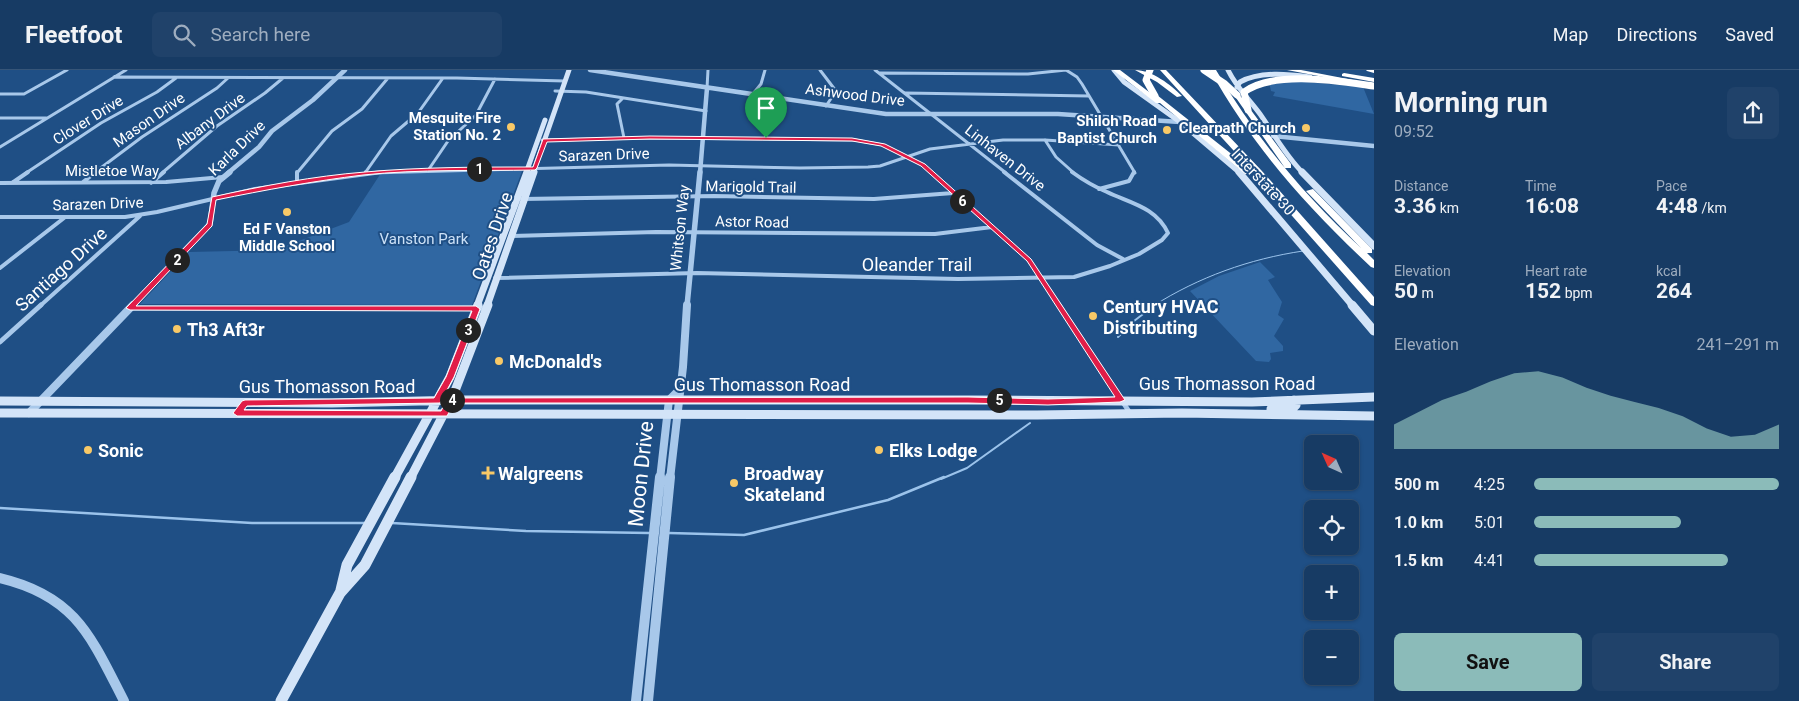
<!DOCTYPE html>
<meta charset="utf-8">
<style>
:root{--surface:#173b64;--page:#20426a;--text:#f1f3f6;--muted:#9eadbf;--line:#365578;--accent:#8bbbb9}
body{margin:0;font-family:Roboto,sans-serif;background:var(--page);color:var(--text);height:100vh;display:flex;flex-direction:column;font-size:19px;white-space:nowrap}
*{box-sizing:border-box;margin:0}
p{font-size:16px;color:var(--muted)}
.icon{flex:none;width:28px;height:28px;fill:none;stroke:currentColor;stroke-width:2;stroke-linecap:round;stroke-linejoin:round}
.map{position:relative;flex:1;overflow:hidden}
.drawer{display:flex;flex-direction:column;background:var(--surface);width:425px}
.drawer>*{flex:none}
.needle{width:32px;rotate:315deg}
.buttons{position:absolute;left:1304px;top:365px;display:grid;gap:10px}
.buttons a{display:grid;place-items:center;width:55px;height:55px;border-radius:8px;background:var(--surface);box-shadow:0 1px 4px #0004,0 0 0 1px var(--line);font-size:25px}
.pin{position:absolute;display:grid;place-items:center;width:42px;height:42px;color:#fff;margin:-51px -21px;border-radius:50% 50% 50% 0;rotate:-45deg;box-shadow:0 0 5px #0007}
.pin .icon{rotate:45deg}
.km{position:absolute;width:25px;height:25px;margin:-12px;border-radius:50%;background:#222;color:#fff;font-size:14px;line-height:25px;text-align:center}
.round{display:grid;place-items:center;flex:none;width:52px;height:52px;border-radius:8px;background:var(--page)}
.summary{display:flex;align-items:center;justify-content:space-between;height:85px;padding:0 20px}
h1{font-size:28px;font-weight:700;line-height:38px}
.stats{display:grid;grid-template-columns:repeat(3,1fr);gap:8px;height:85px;padding:5px 20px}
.stats div{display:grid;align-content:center}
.stats b{font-size:21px;font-weight:700}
.stats small{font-size:14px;font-weight:400}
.stats p{font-size:14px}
.chart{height:140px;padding:10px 20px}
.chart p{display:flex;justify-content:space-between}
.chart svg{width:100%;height:90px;margin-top:5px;fill:var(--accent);opacity:.7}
.primary-button{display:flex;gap:10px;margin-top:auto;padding:10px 20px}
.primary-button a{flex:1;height:58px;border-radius:8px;background:var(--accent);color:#111;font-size:20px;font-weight:700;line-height:58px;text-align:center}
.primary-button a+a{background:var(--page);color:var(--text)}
ul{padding:0 20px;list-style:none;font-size:16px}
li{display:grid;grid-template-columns:80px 60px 1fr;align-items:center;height:38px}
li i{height:12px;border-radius:6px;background:var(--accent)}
header{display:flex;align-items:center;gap:30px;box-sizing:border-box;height:70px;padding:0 25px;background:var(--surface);border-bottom:1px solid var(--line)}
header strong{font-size:24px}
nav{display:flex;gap:28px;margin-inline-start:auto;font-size:18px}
.search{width:350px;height:45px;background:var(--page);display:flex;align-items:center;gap:12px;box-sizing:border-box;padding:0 18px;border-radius:8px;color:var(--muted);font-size:19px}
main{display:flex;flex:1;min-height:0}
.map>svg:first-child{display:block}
.green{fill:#3067a2}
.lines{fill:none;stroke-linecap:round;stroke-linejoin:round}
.stream-far2{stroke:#9bc3eb;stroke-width:1}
.stream-far1{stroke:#9bc3eb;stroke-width:2}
.stream{stroke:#9bc3eb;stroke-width:2.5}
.minor-far2{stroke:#a8c8ea;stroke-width:3}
.minor-far1{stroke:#a8c8ea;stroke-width:4}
.minor{stroke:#a8c8ea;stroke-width:5}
.tertiary-far3{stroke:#a8c8ea;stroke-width:4.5}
.tertiary-far2{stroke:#a8c8ea;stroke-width:5.5}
.tertiary-far1{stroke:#a8c8ea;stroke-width:8}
.tertiary{stroke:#a8c8ea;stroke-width:10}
.secondary-far3{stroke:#d3e4f8;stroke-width:5}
.secondary-far2{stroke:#d3e4f8;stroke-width:7}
.secondary-far1{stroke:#d3e4f8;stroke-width:9}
.secondary{stroke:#d3e4f8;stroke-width:11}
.motorway{fill:#fff;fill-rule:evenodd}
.motorway-bridge{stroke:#fff;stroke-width:7}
.route{fill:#e11d48;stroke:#fff;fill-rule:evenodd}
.poi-dot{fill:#f8c967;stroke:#1f4f85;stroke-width:2}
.labels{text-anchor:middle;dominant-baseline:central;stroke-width:4;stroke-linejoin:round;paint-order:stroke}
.far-street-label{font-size:15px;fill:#fff;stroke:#1f4f85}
.far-poi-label{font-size:15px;font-weight:bold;fill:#fff;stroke:#1f4f85;text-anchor:end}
.far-park-label{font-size:15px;fill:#cce1f7;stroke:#1f4f85}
.street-label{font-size:18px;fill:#fff;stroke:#1f4f85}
.poi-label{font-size:18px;font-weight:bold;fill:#fff;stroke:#1f4f85;text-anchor:start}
.near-street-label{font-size:21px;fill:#fff;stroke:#1f4f85}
</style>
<header>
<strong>Fleetfoot</strong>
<div class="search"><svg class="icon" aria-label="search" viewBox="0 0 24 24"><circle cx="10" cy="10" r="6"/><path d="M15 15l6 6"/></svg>Search here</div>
<nav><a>Map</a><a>Directions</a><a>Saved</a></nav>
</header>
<main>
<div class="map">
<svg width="1374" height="631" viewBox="0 0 1374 631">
<rect width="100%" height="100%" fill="#1f4f85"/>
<path class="green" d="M1293,11L1363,17L1374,44L1273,26L1275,22L1271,21L1269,12Z
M518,100L522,101L472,235L140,234L189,182L275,180L349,152L381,103Z
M1260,192L1275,207L1268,210L1282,232L1278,245L1284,249L1274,266L1283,276V281L1270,283L1271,289L1269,292L1256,291L1190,221L1219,206Z"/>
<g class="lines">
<path class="stream-far2" d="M1153,236C1199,207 1249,189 1303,181"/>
<path class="stream-far1" d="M1118,267L1134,251L1155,235
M941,409L967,398L1030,353"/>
<path class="stream" d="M0,438L252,453H365
M392,453L526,461L649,463
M669,463L744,465L888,430L944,407"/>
<path class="minor-far2" d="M820,0L836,21L826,36
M875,0L1006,103
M1066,0L1077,7L1082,14L1135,103
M880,3L1028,4L1066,0
M114,7L457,8L565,11
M707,18L708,0
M555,21L586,22L706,41
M905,23L1089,26
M0,24H24L67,0
M752,25L761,14L765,0
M623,28L617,34L624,68
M0,48H46
M766,68L764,55L768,51
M542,70L650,68L855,70L883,75L923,95L932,103
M1045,70L1056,87L1074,103
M0,77L126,0
M429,99L448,71L476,45L495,9
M26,103L101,53L157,22L176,8
M94,103L142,67L217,18L228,8
M162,103L217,56L265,23L283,8
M297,103L332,61L362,39L388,8
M365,103L391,66L418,43L443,8
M372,103L669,95L800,98L868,97L880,96L930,79L1003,70H1045L1119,75"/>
<path class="minor-far1" d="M297,102V113
M931,102L1029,190L1060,236
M1004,102L1097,175L1123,189
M365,104L366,102
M83,112L96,102
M0,113L166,112L223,107
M12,113L28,102
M151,113L164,102
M1099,119L1129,111L1134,102
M522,129L714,126L874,129L953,123
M0,147H125L157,142L255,119L382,102
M512,166L656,162L935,164L992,157
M0,198L64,148
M495,208L697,203L958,209L1074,207L1110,196L1139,184L1162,170L1168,163C1156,137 1130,133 1107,122C1095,117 1083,110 1072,102
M40,236L140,146"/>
<path class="minor" d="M1059,235L1130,343
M130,238H486
M0,272L41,235"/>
<path class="tertiary-far3" d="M590,0L886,44H1058L1180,52
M1273,66L1374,76
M228,103L259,77L272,61L313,30L345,0
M700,103L707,18"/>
<path class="tertiary-far2" d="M132,236L210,154L214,123L219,111L230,102
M687,236L700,102"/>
<path class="tertiary-far1" d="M29,343L133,235
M660,409L669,330L680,319
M670,409L683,297L687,235"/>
<path class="tertiary" d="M0,508C76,526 91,567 124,631
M636,631L660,407
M648,631L670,407"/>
<path class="secondary-far3" d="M1114,0L1124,12L1180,52L1240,103
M1228,0C1236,17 1249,29 1260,44C1274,64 1285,85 1303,103
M1237,17L1240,12C1260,1 1288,4 1310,7
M526,103L545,50
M533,103L569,0"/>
<path class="secondary-far2" d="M1239,102L1353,236
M1302,102L1374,176
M477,236L527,102
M487,236L534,102"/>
<path class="secondary-far1" d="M1352,235L1374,261
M0,331L332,333L463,330H968L1252,332L1374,327
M1271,339L1294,337L1296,335L1294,330
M0,343L1037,345L1182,343L1374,346
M394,409L450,307L478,235
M410,409L453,326L488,235"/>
<path class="secondary" d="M341,520L347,495L395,407
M281,631L340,523L365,495L411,407"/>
<path class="motorway" d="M1113,0H1120L1153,25H1157L1239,90L1251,100V104H1245L1160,33H1156Z
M1135,0C1152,0 1171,15 1182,26L1177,27L1157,12Z
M1160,0H1166L1261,100L1374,227V236L1371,235L1255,104Z
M1210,0H1216C1255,67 1304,125 1361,178L1306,121L1313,119L1372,179V183H1367L1374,190V198L1371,197C1308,138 1252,76 1210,0Z
M1287,0H1301L1353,10L1350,12Z
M1366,0H1374V3L1367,1Z
M1344,3L1374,8V12L1342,6V4Z
M1235,24H1239L1291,94V98H1285L1234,25Z"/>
<path class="motorway-bridge" d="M1150,0L1146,10L1155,26
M1204,0L1225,14L1237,25
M1248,40L1244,22C1274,0 1338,11 1374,16"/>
</g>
<path class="route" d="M650,66L852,68L885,74L925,94L1031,189L1125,330L1120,332L1048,335L968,333H454L447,346H237L233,343L242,331L245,330L434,328L446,307L472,241L130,240L126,238L207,154L212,127C262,116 314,106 365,102C421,97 477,97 533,97L543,69ZM650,69L852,71L881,76L921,96L1027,191L1115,327L1048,329L968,327L451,328H448L441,341L244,340L247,336L440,333L454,307L480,239L476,236H136L212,156L216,130C265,120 314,111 363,105C420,99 478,101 535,100L537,98L547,72Z"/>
<g class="poi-dot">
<circle cx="511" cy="57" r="5"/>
<circle cx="1306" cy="58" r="5"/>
<circle cx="1167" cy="60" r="5"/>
<circle cx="287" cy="142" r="5"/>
<circle cx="1093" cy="246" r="5"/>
<circle cx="177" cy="259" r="5"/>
<circle cx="499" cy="291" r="5"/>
<circle cx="88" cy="380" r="5"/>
<circle cx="879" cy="380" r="5"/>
<path d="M485.5 395.5h5v5h5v5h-5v5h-5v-5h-5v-5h5z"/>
<circle cx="734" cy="413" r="5"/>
</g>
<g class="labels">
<g class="far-street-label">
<text transform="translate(855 25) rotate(7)">Ashwood Drive</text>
<text transform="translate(88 50) rotate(-32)">Clover Drive</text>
<text transform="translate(149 50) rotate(-35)">Mason Drive</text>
<text transform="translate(210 51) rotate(-37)">Albany Drive</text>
<text transform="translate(237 78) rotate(-44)">Karla Drive</text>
<text transform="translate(604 85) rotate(-2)">Sarazen Drive</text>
<text transform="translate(1005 88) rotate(38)">Linhaven Drive</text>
<text x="112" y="101">Mistletoe Way</text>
<text transform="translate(1263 112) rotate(47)">Interstate 30</text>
<text transform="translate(751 117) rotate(1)">Marigold Trail</text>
<text transform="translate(98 134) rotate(-2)">Sarazen Drive</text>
<text transform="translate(752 152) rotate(1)">Astor Road</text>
<text transform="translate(680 158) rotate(-84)">Whitson Way</text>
</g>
<g class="far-poi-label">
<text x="501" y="48">Mesquite Fire<tspan x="501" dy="17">Station No. 2</tspan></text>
<text x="1157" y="51">Shiloh Road<tspan x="1157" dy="17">Baptist Church</tspan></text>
<text x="1296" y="58">Clearpath Church</text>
<text x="287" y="159" text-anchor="middle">Ed F Vanston<tspan x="287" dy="17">Middle School</tspan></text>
</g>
<g class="far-park-label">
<text x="424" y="169">Vanston Park</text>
</g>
<g class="street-label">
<text transform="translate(492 166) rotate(-71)">Oates Drive</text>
<text x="917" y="194">Oleander Trail</text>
<text transform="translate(61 199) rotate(-42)">Santiago Drive</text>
<text x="1227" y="313">Gus Thomasson Road</text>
<text x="762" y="314">Gus Thomasson Road</text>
<text x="327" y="316">Gus Thomasson Road</text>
</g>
<g class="poi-label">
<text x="1103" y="236">Century HVAC<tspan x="1103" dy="21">Distributing</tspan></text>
<text x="187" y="259">Th3 Aft3r</text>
<text x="509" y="291">McDonald's</text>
<text x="98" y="380">Sonic</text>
<text x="889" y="380">Elks Lodge</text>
<text x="498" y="403">Walgreens</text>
<text x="744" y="403">Broadway<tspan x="744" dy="21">Skateland</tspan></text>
</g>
<g class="near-street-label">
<text transform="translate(641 404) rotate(-84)">Moon Drive</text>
</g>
</g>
</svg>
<div class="buttons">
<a><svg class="needle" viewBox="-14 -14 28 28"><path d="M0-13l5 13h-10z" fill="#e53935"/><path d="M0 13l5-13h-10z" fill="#9eadbf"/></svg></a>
<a><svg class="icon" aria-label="locate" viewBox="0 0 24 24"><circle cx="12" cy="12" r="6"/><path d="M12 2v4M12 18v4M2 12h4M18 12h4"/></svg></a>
<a>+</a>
<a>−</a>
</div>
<div class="pin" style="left:766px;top:68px;background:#1e9e55"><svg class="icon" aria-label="arrive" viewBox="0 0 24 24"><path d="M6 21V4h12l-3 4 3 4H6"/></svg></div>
<b class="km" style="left:479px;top:99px">1</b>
<b class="km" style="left:177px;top:190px">2</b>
<b class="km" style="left:468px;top:260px">3</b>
<b class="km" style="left:452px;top:330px">4</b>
<b class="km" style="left:999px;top:330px">5</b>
<b class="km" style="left:962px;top:131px">6</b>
</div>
<section class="drawer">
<div class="summary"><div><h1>Morning run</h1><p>09:52</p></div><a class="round"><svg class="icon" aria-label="share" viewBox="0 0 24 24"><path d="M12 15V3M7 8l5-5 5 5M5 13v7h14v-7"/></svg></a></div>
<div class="stats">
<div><p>Distance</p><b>3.36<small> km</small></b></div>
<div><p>Time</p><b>16:08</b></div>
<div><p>Pace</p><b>4:48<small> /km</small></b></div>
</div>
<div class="stats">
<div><p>Elevation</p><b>50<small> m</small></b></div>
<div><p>Heart rate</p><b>152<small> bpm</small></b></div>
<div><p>kcal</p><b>264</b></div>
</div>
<div class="chart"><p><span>Elevation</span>241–291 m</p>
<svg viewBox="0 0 160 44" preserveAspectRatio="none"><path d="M0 44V32L10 26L20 20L30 16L40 11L50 7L60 6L70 9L80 14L90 18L100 21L110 24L120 28L130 34L140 38L150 37L160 32V44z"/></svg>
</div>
<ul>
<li><b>500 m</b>4:25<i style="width:100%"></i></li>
<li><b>1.0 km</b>5:01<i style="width:60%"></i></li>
<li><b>1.5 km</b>4:41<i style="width:79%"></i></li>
</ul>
<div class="primary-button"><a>Save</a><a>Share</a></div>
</section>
</main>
